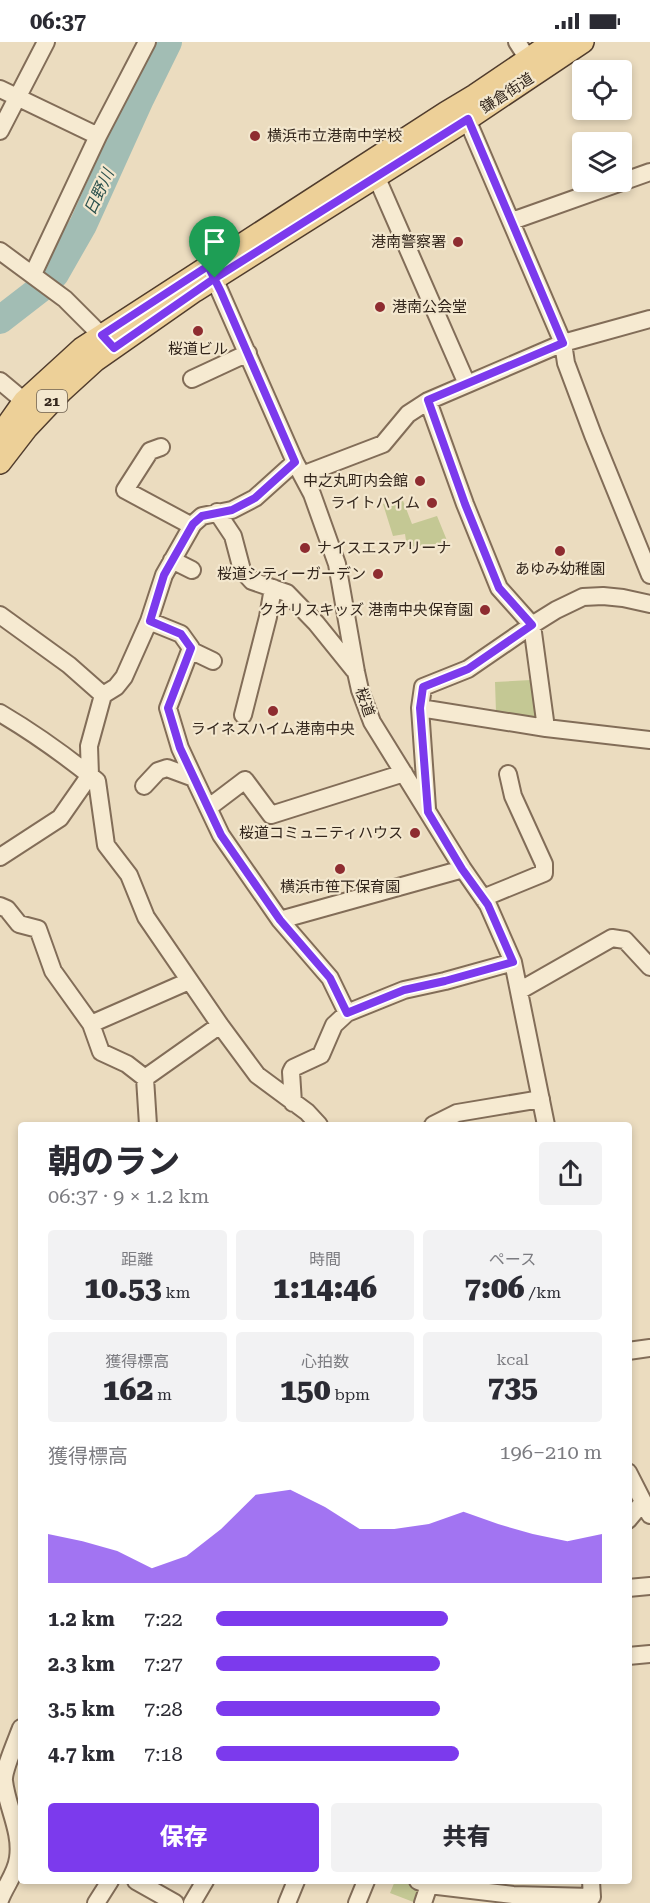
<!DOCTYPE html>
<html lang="ja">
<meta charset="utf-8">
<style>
:root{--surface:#fff;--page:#f2f2f3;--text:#2b2b33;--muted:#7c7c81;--accent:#7c3aed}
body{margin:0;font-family:"Roboto Serif","Noto Sans JP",serif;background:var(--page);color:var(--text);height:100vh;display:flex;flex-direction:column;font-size:22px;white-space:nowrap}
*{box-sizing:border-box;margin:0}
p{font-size:20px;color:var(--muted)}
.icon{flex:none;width:33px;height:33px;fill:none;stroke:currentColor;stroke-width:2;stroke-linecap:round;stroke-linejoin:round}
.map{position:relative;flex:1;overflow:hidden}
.sheet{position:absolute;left:18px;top:1080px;width:614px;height:762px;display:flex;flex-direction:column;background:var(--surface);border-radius:6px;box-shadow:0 3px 9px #0003}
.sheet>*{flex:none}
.buttons{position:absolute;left:572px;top:18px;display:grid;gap:12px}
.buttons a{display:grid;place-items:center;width:60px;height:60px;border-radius:6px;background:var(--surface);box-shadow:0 3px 9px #0003;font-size:30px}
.pin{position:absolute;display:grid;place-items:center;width:51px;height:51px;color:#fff;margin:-62px -26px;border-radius:50% 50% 50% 0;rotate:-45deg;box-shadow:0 0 6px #0007}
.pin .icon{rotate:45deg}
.round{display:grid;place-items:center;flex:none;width:63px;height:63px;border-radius:6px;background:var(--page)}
.headline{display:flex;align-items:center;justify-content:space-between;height:102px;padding:0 30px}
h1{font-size:33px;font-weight:800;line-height:45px}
.stats{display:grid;grid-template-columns:repeat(3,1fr);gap:9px;height:102px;padding:6px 30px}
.stats div{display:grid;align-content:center;border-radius:6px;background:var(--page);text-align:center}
.stats b{font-size:30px;font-weight:800}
.stats small{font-size:16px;font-weight:400}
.stats p{font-size:16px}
.chart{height:168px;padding:12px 30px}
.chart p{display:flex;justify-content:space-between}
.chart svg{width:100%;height:108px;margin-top:6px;fill:var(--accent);opacity:.7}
.primary-button{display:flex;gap:12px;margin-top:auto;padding:12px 30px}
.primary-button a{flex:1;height:69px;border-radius:6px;background:var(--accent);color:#fff;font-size:24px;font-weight:800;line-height:69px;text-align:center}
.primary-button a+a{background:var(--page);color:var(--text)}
ul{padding:0 30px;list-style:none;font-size:20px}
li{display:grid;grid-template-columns:96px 72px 1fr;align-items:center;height:45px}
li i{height:15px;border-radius:8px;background:var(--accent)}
.status{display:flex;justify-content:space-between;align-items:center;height:42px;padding:0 30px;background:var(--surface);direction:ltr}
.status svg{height:16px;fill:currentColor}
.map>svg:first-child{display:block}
.green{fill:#c4c894}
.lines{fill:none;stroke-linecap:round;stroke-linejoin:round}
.river{stroke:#a2bdb4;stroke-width:28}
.minor-casing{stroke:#826d58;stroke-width:20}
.major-casing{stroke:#503c2d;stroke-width:24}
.minor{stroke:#f6ead1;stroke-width:16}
.major{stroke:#edd098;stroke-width:21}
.route-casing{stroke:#fff;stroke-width:12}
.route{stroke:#7c3aed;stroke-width:8}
.poi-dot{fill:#8e2c30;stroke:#f3e7ce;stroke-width:2}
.labels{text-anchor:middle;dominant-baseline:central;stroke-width:4.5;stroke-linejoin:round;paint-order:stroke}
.shield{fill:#f3e7ce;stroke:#6d6051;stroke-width:1.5}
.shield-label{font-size:14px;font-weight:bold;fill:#33261c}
.street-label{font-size:15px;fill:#33261c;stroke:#f3e7ce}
.poi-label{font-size:15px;fill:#33261c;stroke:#f3e7ce;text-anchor:end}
.water-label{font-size:16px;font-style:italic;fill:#2c524e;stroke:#f3e7ce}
</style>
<div class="status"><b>06:37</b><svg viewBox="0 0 49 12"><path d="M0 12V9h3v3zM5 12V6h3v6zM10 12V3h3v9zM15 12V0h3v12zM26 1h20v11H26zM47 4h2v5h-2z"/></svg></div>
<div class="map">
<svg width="650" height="1861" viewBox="0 0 650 1861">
<rect width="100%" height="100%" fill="#ebdcbf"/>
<path class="green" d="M402,456L412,482L437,474L448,501L407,505L405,492L393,494L383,462Z
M531,638L538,676L496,670L495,640Z
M395,1839H405L418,1843L420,1850L416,1861L390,1851Z"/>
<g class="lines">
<path class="river" d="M0,278L40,247L55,232L83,183L140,57L168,0"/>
<g class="minor-casing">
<path id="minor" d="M517,0L528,17
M0,47L98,94
M463,68L563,301L566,321L593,393L650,533
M0,89L46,0
M376,134L467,342
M512,179L650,130
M0,209L65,257L109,301
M210,227L295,420L312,452L337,522L356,630L360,648L372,680L463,827L488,863L513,920L546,1083
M33,232L98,94L147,0
M192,337L248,311
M0,339L24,359
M428,359L465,462L499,546L532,583L546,686
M161,405L150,409L125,448L192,484
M302,433L383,402L408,372L428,359L563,301L650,277
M217,470L233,494L242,528L252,539L287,551L316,581L354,628
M172,518L192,528
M0,573L69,623L103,653
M149,579L181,592L191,606L168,666L180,706L194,736
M190,608L213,619
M420,666L546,686L650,698
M0,671C34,691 66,714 97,739L106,803L129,833L146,875L220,983L257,1033L307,1070L319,1083
M243,673L268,575L273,546
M144,744L158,729L167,726L194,736L221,793L280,878L330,936L347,971L404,948L445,939L513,920
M208,766L245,738L271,773L404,731
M427,766L420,666L423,645L468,627L532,583L556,568L583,555L603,554L623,556L650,562
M0,815L60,776L90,733L89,704L103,653L116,645L124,635L149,579L164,533L193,482L202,474L232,468L255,456L295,420
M483,856L544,831V822L513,754L508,732
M0,864L7,867L19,882L38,887L53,929L91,982
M280,878L463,827
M519,949L612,896L625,898L650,925
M145,1036L127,1022L101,1010L91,982L189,939
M293,1061L291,1030L293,1026L321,1013L334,983L347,971
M148,1083L145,1036L220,983
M433,1083L457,1071L541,1057
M628,1309L650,1306
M628,1430L650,1473
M628,1478L643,1460
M628,1546L650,1544
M628,1614L650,1612
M136,1839L175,1861
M418,1839L429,1843L513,1853L592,1855L591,1839
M0,1858C5,1844 16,1832 18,1816C22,1790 7,1765 4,1739C3,1729 17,1697 21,1686
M96,1861L110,1839
M192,1861L205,1839
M287,1861L296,1839
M357,1861L366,1839
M423,1861L429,1843"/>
</g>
<g class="major-casing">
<path id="major" d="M0,393L24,359L82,306L445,71L475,53L553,0
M0,421L27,386L61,350L95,319L195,249L468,77L583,0"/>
</g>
<use href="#minor" class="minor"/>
<use href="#major" class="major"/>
</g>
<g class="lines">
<g class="route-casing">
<path id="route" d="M215,236L114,306L102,293L208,224L221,250L295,420L255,456L232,468L202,474L193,482L164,533L150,579L181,592L191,606L168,666L180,706L221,793L280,878L330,936L347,971L404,948L445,939L513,920L488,863L462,827L428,770L420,666L423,645L468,627L532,583L499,546L465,462L428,358L563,301L468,77L215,236"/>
</g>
<use href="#route" class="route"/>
</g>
<g class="poi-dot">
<circle cx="255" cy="94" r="6"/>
<circle cx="458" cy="200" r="6"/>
<circle cx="380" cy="265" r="6"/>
<circle cx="198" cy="289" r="6"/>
<circle cx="420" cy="439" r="6"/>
<circle cx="432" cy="461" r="6"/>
<circle cx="305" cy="506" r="6"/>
<circle cx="560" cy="509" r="6"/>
<circle cx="378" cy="532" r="6"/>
<circle cx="485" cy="568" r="6"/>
<circle cx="273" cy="669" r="6"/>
<circle cx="415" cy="791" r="6"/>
<circle cx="340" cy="827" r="6"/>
</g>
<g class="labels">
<rect class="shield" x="37" y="348" width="30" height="22" rx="4.5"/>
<g class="shield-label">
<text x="52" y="359">21</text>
</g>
<g class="street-label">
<text transform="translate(507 51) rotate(-33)">鎌倉街道</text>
<text transform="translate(365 660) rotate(71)">桜道</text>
</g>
<g class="poi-label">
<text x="267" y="94" text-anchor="start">横浜市立港南中学校</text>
<text x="446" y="200">港南警察署</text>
<text x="392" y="265" text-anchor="start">港南公会堂</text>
<text x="198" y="307" text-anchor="middle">桜道ビル</text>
<text x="408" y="439">中之丸町内会館</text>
<text x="420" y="461">ライトハイム</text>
<text x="317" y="506" text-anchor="start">ナイスエスアリーナ</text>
<text x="560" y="527" text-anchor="middle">あゆみ幼稚園</text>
<text x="366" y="532">桜道シティーガーデン</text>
<text x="473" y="568">クオリスキッズ 港南中央保育園</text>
<text x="273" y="687" text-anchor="middle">ライネスハイム港南中央</text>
<text x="403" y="791">桜道コミュニティハウス</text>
<text x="340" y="845" text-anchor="middle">横浜市笹下保育園</text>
</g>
<g class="water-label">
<text transform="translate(99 150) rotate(-65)">日野川</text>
</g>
</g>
</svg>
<div class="buttons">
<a><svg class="icon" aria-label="locate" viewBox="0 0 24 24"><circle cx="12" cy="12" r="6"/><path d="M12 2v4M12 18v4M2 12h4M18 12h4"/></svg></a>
<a><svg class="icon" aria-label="layers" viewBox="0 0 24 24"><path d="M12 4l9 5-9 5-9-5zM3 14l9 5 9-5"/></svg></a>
</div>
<div class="pin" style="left:215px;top:236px;background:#1e9e55"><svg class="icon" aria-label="arrive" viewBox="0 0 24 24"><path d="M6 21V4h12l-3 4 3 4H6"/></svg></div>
<section class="sheet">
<div class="headline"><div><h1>朝のラン</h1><p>06:37 · 9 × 1.2 km</p></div><a class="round"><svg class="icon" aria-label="share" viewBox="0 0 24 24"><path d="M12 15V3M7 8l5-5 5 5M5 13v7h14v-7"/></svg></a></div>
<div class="stats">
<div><p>距離</p><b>10.53<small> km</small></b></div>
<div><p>時間</p><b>1:14:46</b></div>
<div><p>ペース</p><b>7:06<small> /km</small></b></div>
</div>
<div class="stats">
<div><p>獲得標高</p><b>162<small> m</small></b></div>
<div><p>心拍数</p><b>150<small> bpm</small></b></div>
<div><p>kcal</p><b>735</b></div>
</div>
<div class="chart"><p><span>獲得標高</span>196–210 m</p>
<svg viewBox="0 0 160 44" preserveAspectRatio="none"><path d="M0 44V24L10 27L20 31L30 38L40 33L50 22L60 8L70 6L80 13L90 22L100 22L110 20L120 15L130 20L140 24L150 27L160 24V44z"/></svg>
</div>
<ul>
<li><b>1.2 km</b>7:22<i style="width:60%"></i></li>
<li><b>2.3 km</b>7:27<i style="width:58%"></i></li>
<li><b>3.5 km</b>7:28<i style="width:58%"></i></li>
<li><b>4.7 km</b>7:18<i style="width:63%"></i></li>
</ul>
<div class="primary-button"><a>保存</a><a>共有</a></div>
</section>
</div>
